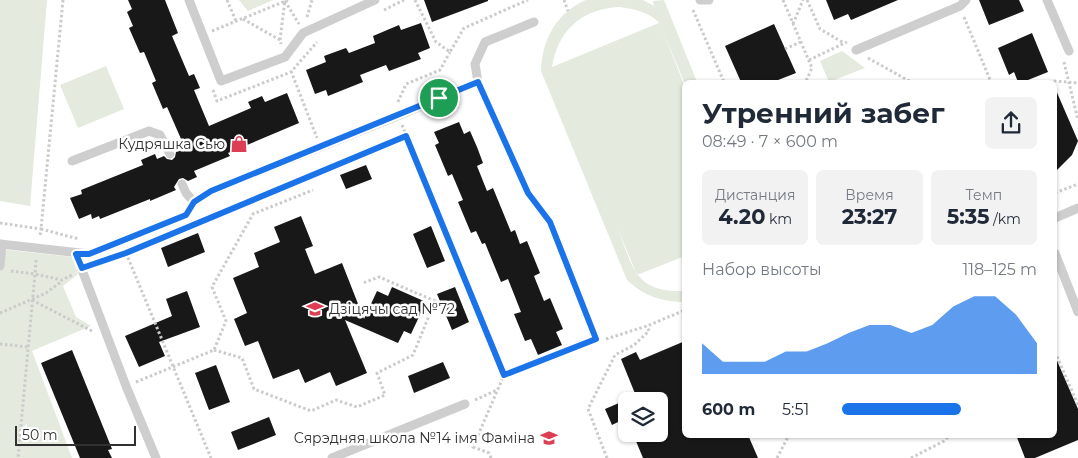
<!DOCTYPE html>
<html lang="ru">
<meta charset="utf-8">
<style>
:root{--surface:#fff;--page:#f2f2f3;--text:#1f2937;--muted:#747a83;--accent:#1a73e8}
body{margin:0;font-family:Montserrat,sans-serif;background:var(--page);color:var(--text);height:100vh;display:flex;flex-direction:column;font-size:19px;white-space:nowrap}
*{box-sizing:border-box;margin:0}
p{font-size:16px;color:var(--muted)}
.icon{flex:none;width:28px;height:28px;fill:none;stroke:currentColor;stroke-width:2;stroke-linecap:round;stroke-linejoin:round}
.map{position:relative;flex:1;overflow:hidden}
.drawer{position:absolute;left:682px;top:80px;width:375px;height:358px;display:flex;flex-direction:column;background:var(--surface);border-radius:8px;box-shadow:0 1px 4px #0004}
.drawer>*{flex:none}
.controls{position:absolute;left:618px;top:392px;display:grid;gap:10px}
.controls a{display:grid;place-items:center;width:50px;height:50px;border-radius:8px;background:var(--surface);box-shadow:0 1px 4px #0004;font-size:25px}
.scale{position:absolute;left:15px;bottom:12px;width:121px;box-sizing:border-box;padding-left:5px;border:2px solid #313131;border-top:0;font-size:14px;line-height:18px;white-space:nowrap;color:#313131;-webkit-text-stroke:4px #fff;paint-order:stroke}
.pin{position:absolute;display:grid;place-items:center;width:42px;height:42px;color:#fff;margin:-21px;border:2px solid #fff;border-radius:50%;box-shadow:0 1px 5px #0007}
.round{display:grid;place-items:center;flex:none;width:52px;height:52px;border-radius:8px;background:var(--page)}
.overview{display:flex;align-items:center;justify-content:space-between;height:85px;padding:0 20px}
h1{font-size:28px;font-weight:700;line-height:38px}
.metrics{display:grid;grid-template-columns:repeat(3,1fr);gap:8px;height:85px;padding:5px 20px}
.metrics div{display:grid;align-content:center;border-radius:8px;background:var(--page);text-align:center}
.metrics b{font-size:21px;font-weight:700}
.metrics small{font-size:14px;font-weight:400}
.metrics p{font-size:14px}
.chart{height:140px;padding:10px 20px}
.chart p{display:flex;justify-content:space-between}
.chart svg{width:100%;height:90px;margin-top:5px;fill:var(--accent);opacity:.7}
ul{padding:0 20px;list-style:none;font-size:16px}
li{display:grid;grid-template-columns:80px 60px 1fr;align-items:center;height:38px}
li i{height:12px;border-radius:6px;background:var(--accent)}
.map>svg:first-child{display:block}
.green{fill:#e4eadd;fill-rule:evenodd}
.building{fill:#181818}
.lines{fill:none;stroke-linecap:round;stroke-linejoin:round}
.path{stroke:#cbcbcb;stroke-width:3;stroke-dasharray:2.5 2.5;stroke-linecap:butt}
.service{stroke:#cecece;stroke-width:9}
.route-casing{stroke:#fff;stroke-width:10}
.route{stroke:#1a73e8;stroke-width:6}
.labels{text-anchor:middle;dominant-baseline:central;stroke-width:5;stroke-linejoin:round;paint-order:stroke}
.poi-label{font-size:14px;fill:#313131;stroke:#fff;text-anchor:end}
</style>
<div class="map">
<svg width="1078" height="458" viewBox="0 0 1078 458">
<rect width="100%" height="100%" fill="#fff"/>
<path class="green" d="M0,0H47L30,206L0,201Z
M239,0H273L248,11Z
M586,0H643L654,6L653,1L664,0L697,82H685V84L660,24L685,87V256L637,275L617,227C633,267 634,293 685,291V302C662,302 644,296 627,280L541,71C542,40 556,13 586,0ZM619,7C634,9 650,12 659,23L552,67C558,30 582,9 619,7Z
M842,51L865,68L829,82L820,61Z
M106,66L124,109L78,128L60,85Z
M0,249L72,257L78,274L63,286L76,317L91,326L32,351L72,458H0Z"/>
<path class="building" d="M128,0H165L178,33L172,36L189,76L194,74L200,88L194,90L209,126L251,108L248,102L262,96L265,102L287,93L299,123L228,153L230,156L194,171L197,177L188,181L183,178L179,179L174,187L176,190L150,201V199L100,219L99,216L92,219L91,214L79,219L70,198L82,194L81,190L143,165L141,160L155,154L157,159L164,156L167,159L172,160L175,157L176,152L185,148L167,107L163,109L152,83L156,81L144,52L140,53L129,28L133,26L127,12L132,9Z
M424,0H488V1L432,22Z
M826,0H898L851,20L848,14L834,20Z
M979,0H1019L1024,11L989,25Z
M421,23L430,48L418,53L421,59L389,71L386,65L360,75L363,82L328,96L326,90L315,94L306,70L326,62L324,56L346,48L349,53L375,43L373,36L399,25L401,30Z
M774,24L796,73L773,82H741L725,46Z
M1032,33L1048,72L1023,82H1018L1014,72L1009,75L998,48Z
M1055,88L1078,141L1072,155L1055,172Z
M459,122L464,134L470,131L477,147L483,163L477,166L487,191L493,188L511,232L515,230L520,244L527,241L540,273L534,276L544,301L550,298L563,329L556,332L562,345L538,355L531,339L525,341L514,314L521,312L508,279L501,282L485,243L482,244L476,231L471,233L458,202L463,200L452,174L448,176L435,145L439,143L434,132Z
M366,165L372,179L346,189L340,175Z
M301,216L313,246L305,249L315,274L342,263L364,319L377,291L388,296L392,287L426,302L411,334L404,331L398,343L345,320L367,373L336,386L330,372L305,383L299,369L273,379L258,341L245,346L234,319L247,313L233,278L259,267L254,253L280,242L274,227Z
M431,226L445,261L427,268L413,234Z
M198,233L205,252L168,267L161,248Z
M455,287L469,322L452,330L437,294Z
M187,291L200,327L159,342L165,356L139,367L125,336L172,316L166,299Z
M685,341V435H748L758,458H643L633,434H659V401H638L621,359L636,352L640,360Z
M72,350L112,449L108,450L112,458H80L41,363Z
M1055,356L1078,409V440L1035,458H1025L1016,435H1055Z
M443,362L450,378L414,393L408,376Z
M216,365L230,402L209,410L195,373Z
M626,400V418L612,425L605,409Z
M269,417L276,435L238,450L231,432Z"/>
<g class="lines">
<path class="path" d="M63,0L41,229L79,239
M227,0L236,21
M415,0L436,42L450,52L464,28L528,0
M564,0L568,11
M783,0L812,68L806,81L802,82
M807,0L820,29L844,43
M285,1L299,24
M384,10L404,0
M693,10L724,82
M307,17L312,0
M964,17L991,82
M243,19L280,40L281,44
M793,24L803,0
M212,31L288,0
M280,40L285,0
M785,49L801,42
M868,58L911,82
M809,60L847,42
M1064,62L1078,120
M291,71L317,138
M1049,82L1054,81L1078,83
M213,90L217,101L291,72L317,42
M398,102L406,84L440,70L450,52
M402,125L504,375L586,342
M1055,193L1078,184
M0,223L41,229L40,236
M195,224L407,136
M126,253L211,458
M36,260L35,274L62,280L72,275
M11,271L35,274L18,458
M32,300L92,331
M0,313L46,293L62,281
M606,339L647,326L685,310
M0,344L28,347
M214,350L242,358L254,389L311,411L336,400L357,407L385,395L377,373L413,355L435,301L379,277L363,283
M1055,352L1078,405
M136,382L214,350L226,321L212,287L253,214L313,190
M475,400L497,390
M491,458L489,453L473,447L504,375
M607,458L588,409L615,355L634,345L649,331L647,326
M777,458L789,435
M911,458L944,441L950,435"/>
<path class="service" d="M189,0L221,81L285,57L303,33L375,0
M700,0H709
M1047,0L1069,51
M856,50L960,6L966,0
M478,82L475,64L485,42L534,22
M72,161L149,131L160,135L170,154
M182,184L186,193L194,202
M1055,218L1078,208
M0,244L89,254L186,215L194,202L211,191L400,115L478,82L528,193L550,222L596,339
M1055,253L1078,312
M76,254L126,386L156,458
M0,266L2,244
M332,458L465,404"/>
</g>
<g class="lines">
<g class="route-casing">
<path id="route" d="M478,82L528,193L550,222L596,339L504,375L406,136L126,253L82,268L76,254H89L186,215L194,202L211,191Z"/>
</g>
<use href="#route" class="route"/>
</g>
<defs>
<g id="shop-bare" transform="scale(1.35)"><path d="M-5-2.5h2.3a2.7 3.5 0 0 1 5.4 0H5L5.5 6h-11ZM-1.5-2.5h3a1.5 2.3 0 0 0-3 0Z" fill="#dc3e54" stroke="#fff" stroke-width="2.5" paint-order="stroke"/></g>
<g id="school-bare" transform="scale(1.35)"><path d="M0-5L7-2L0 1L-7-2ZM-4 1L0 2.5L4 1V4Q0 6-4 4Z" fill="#dc3e54" stroke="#fff" stroke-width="2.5" paint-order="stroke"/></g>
</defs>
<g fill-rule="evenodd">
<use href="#shop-bare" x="239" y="144"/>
<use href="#school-bare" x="315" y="309"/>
<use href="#school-bare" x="549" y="438"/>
</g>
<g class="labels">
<g class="poi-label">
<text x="225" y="144">Кудряшка Сью</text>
<text x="329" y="309" text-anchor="start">Дзіцячы сад №72</text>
<text x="535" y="438">Сярэдняя школа №14 імя Фаміна</text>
</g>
</g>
</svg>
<div class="controls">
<a><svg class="icon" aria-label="layers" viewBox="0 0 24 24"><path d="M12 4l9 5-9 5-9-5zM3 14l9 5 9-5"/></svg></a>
</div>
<div class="scale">50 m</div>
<div class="pin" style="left:439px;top:98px;background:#1e9e55"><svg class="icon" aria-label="arrive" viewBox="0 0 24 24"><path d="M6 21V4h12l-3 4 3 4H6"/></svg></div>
<section class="drawer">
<div class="overview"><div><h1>Утренний забег</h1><p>08:49 · 7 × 600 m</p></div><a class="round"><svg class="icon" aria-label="share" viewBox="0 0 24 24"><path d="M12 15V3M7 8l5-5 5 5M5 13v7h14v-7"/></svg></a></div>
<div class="metrics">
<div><p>Дистанция</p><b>4.20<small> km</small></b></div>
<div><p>Время</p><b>23:27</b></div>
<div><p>Темп</p><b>5:35<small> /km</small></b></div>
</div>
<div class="chart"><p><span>Набор высоты</span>118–125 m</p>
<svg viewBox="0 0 160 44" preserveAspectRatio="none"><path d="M0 44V29L10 38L20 38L30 38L40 33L50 33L60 29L70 24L80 20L90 20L100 24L110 20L120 11L130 6L140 6L150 15L160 29V44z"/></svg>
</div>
<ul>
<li><b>600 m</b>5:51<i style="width:61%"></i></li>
</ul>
</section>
</div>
